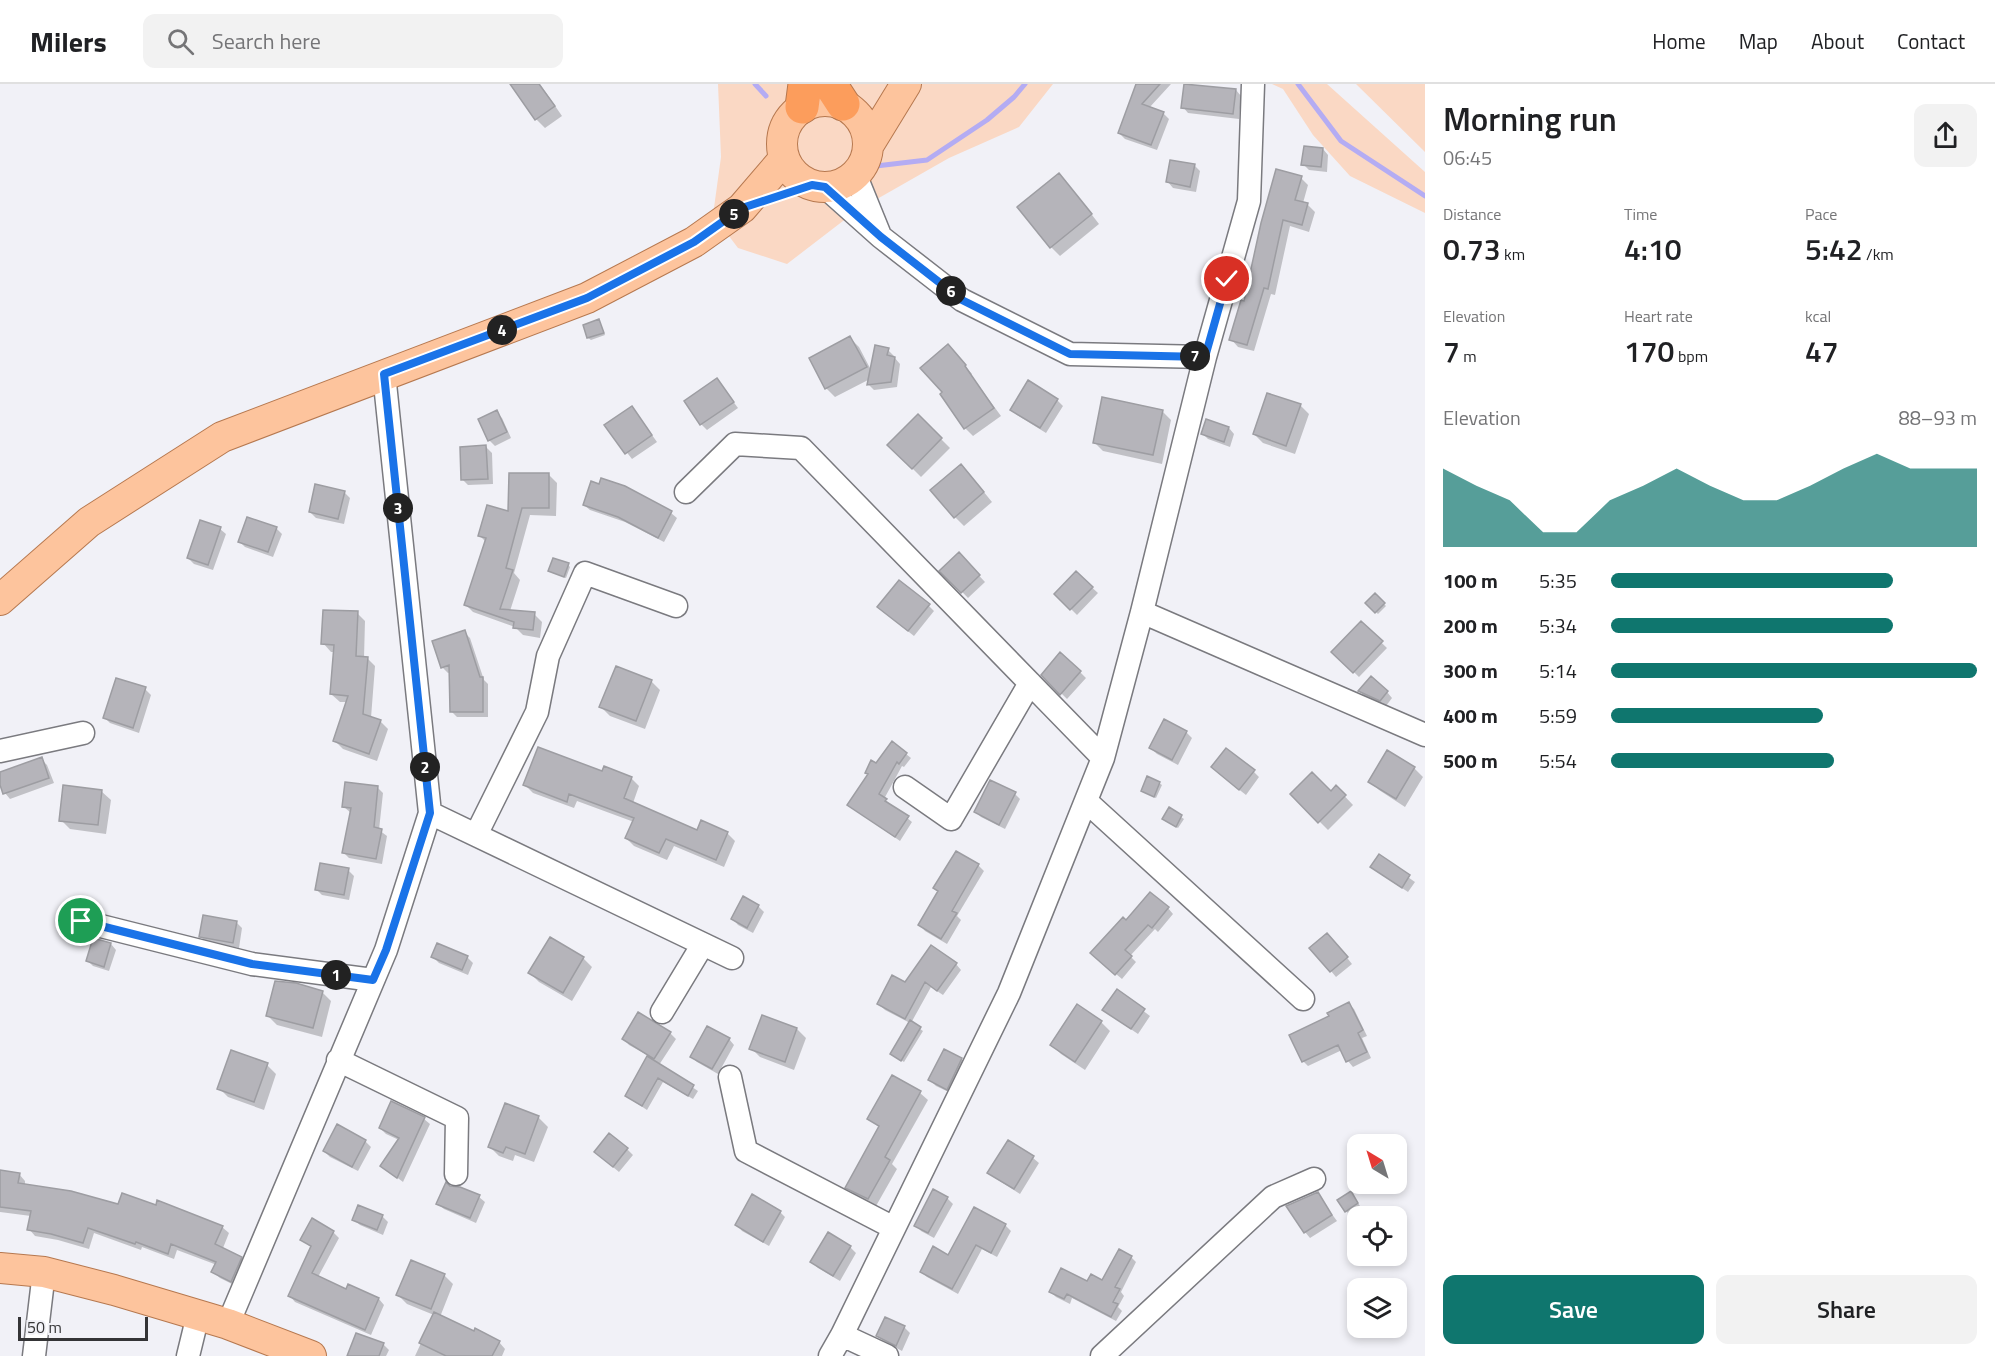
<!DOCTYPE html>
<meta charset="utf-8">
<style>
:root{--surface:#fff;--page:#f2f2f2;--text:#202124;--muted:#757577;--line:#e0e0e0;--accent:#0f766e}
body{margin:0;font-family:"Titillium Web",sans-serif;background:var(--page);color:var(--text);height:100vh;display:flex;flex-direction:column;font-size:22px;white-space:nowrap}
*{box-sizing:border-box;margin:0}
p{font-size:20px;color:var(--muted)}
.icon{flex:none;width:33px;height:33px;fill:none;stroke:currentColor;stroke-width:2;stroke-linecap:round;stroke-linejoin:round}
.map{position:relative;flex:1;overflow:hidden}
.side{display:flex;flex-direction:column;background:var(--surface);width:570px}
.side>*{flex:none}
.needle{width:39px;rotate:322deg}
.controls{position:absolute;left:1347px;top:1050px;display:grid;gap:12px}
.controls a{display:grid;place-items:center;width:60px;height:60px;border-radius:12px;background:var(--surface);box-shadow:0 3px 9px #0003;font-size:30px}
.scale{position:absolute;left:18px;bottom:15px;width:130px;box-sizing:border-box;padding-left:6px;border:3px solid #343436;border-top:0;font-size:16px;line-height:21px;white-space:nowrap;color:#343436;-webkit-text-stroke:4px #f1f1f7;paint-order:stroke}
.pin{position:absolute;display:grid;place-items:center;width:51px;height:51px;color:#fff;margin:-26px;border:3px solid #fff;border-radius:50%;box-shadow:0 2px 6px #0007}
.km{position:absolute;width:30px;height:30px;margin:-15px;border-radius:50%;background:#222;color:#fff;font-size:16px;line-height:30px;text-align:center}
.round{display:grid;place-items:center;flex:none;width:63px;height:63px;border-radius:12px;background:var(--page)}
.overview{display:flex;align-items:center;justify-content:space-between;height:102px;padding:0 18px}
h1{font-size:33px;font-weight:600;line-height:45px}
.metrics{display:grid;grid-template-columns:repeat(3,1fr);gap:9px;height:102px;padding:6px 18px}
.metrics div{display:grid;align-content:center}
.metrics b{font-size:30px;font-weight:600}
.metrics small{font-size:16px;font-weight:400}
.metrics p{font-size:16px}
.chart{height:168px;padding:12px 18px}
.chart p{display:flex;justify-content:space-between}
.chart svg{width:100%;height:108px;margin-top:6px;fill:var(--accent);opacity:.7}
.primary-button{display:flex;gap:12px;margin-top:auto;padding:12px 18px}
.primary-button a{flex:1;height:69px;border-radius:12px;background:var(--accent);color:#fff;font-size:24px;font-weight:600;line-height:69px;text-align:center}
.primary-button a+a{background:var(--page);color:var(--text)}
ul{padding:0 18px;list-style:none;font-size:20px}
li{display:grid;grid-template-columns:96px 72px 1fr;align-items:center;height:45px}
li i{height:15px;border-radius:8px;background:var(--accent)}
header{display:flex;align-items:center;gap:36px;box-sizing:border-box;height:84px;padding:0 30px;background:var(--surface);border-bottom:2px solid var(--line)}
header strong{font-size:28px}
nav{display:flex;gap:33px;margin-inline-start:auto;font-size:21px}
.search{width:420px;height:54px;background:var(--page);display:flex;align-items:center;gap:15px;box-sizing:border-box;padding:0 21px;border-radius:12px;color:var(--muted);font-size:22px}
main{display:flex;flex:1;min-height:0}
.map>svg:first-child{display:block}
.green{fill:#fad8c4}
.shadow{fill:#0003}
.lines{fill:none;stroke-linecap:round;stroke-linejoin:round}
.stream{stroke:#b4acf3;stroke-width:5}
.building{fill:#b5b4ba;stroke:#9d9da2;stroke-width:1.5}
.minor-casing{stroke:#7a7a7f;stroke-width:25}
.major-casing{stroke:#b6784f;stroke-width:32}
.highway-casing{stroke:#b6784f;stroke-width:35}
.minor{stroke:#fff;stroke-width:22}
.major{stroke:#fdc49d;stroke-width:30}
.highway{stroke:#fc9d5c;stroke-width:33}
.route-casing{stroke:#fff;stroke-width:12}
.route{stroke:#1a73e8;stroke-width:8}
</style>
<header>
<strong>Milers</strong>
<div class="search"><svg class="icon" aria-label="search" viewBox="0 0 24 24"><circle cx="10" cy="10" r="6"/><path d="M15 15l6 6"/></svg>Search here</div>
<nav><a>Home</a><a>Map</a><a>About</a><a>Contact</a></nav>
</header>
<main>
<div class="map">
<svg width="1425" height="1272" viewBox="0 0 1425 1272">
<rect width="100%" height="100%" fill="#f1f1f7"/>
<path class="green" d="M718,0H1053L1019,43L949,74L856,127L787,180L738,164L713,131L721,73Z
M1272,0H1327L1425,88V129L1350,92L1313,51L1283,5Z
M1356,0H1425V68Z"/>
<path class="shadow" d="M511,0H540L562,32L545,44L536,35Z
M1136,0H1171L1149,24L1163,29L1169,35L1157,66L1125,55L1119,49Z
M1236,6L1241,12L1239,35L1188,29L1183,23Z
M1323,65L1328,71L1327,88L1309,86L1303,80Z
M1194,81L1200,87L1196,108L1173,104L1168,98Z
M1301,94L1308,101L1303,119L1308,121L1315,128L1309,148L1290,142L1275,211L1271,210L1254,267L1238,263L1231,255L1245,219Z
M1068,100L1099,140L1060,172L1051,163Z
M599,237L605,251L591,256L588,254Z
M850,254L859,263L871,286L888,266L894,272V273L900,280L897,303L874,306L869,301L870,295L835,313L826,304L811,275Z
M955,270L972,290L971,291L1001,332L973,352L965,344L944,309Z
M717,296L738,324L707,346L701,340Z
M1057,316L1063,322L1046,349L1017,331L1012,325Z
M1300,321L1309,330L1295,370L1263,359L1254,350Z
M1162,327L1171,336L1162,380L1103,367L1094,358Z
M496,328L502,334L511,354L495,362L489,356Z
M637,330L657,358L632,375L606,342Z
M918,332L950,364L921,393L889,361Z
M1229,344L1234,350L1230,363L1208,355L1203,350Z
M486,363L492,369L493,400L468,401L462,395Z
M549,391L557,399L556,432L530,431L514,489L520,496L510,527L534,530L542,538L540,554L523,551L515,543L473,528L465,520L486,458L480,452L510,429Z
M970,391L992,418L964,442L955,433Z
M600,402L624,403L671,429L677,434L664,458L625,438L590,426L584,421Z
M344,408L350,414L344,440L316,434L310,428Z
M276,444L282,450L273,473L245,463L239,457Z
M220,445L226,450L213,486L194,480L188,474Z
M959,470L985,498L968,514L942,487Z
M568,481L570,483L566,494L550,487Z
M1076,489L1098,509L1077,531L1056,510Z
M1375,511L1386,522L1378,530L1367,519Z
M928,521L934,527L914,552L885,529Z
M357,529L365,537L364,574H367L375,582L371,634L380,637L388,645L377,677L343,665L335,657L348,618H340L331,610L335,568H331L323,559Z
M1361,539L1387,564L1359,593L1333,568Z
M464,548L470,554L484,596L488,600V633H457L451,627V588L448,589L442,583Z
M1080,588L1086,594L1067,615L1043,591Z
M651,597L660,606L645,645L610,632L601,623Z
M145,605L151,611L139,649L110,639L105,634Z
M1360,607L1387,608L1392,614L1386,622L1365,613Z
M1186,648L1192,654L1178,681L1157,670L1151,664Z
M906,670L911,674L904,683L902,682L884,715L912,738L900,757L849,721L876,681Z
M41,675L47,681L54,699L10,715L5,709L0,696V690Z
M1414,684L1423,693L1405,723L1379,706L1370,697Z
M1254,688L1259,693L1246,711L1218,689Z
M603,689L631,694L639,702L633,719L698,748L727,749L735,757L724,783L674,762L667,776L634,762L626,754L634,738L577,717L574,724L533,709L525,701Z
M1159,699L1162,701L1156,714L1143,707Z
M377,703L383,709L379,746L387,752L382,780L349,774L343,768L351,729L344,723Z
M1336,703L1353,721L1328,746L1292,710L1331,709Z
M101,707L111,716L106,750L70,745L61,736Z
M1015,710L1020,715L1005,745L981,733L975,727Z
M1169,725L1184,735L1178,744L1164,735Z
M1379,773L1415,798L1408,808L1378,788Z
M978,781L984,787L957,832L961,836L947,860L925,847L920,841Z
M348,786L354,792L349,816L322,811L316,805Z
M758,822L764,828L753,849L738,841L733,835Z
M1168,824L1173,830L1158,848L1155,845L1130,872L1136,878L1122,895L1098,875L1127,838Z
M236,838L242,844L239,864L206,858L200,852Z
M1333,856L1352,880L1336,893L1331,887Z
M111,860L116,866L109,887L93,882L88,877Z
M433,873H467L473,879L468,891L439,879Z
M583,874L592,883L572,917L539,898L530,889Z
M956,880L961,886L943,911L931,903L911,939L923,947L904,978L894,972L910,939L885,926L879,920L905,900Z
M1117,907L1150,932L1138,950L1110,931Z
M322,908L331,917L322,953L277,941L268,932Z
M1349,920L1354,925L1367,952L1362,954L1371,974L1353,983L1348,977L1342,966L1308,982L1303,977L1331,933Z
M1078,922L1101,938L1110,947L1085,986L1061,970L1052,961Z
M763,933L797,945L806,954L794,986L760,973L751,964Z
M670,949L676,955L659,981L698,1007L693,1015L663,998L647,1026L626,1012L649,972L629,961L624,955Z
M729,955L734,961L718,990L697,978L692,973Z
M961,975L967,981L953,1010L936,1002L930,996Z
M267,981L276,990L264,1026L228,1013L219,1004Z
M892,993L920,1009L928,1016L892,1080L897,1085L876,1122L855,1111L847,1103L880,1044L869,1035Z
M506,1021L539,1034L548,1043L534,1078L515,1071L513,1077L499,1072L490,1063Z
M424,1035L430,1040L403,1098L382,1082L399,1056L386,1050L380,1044Z
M365,1057L371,1063L358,1087L330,1073L324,1067Z
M1008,1058L1033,1074L1039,1079L1020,1110L995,1094L989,1089Z
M627,1065L633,1071L619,1088L602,1074Z
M0,1088L19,1090L25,1097V1101L222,1143L229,1149L223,1164L241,1174L247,1181L238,1203L220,1194L213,1188L217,1181L177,1166L174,1175L142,1163L141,1166L94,1149L89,1165L58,1156L35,1152L29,1145L31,1132L0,1128Z
M449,1103L459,1104L479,1113L485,1118L476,1139L444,1125L438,1120Z
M1317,1110L1337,1137L1310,1154L1305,1148Z
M1353,1112L1360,1122L1348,1129L1346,1127Z
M947,1114L953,1120L934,1154L921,1147L916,1141Z
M780,1128L785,1133L769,1162L742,1147L737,1141Z
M382,1132L388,1138L383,1151L360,1141L354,1136Z
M1005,1141L1011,1147L997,1173L982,1165L958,1210L927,1193L921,1188Z
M333,1148L339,1154L318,1193L347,1207L379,1215L384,1221L371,1251L295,1218L290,1212L312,1164L302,1156Z
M850,1163L856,1169L840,1197L818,1184L812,1178Z
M1131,1173L1136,1178L1121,1208L1124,1212L1118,1223L1122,1227L1116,1237L1072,1214L1070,1220L1056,1213L1051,1208L1088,1199L1103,1198Z
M444,1191L453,1200L440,1233L499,1258L505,1265L502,1272H415L434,1231L407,1220L398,1211Z
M886,1235L905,1244L910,1249L902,1267L884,1257L878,1252Z
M383,1260L389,1266L386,1272H351Z"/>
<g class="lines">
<path class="stream" d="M755,0L766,12
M1298,0L1341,57L1425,112
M876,82L927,76L987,36L1014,13L1025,0"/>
</g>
<path class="building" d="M510,0H539L555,22L535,36Z
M1136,0H1160L1142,20L1164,28L1151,61L1118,49Z
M1184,0L1236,5L1233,30L1181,24Z
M1304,62L1323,64L1321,83L1301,81Z
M1170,76L1195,80L1190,103L1166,98Z
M1276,85L1302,92L1295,116L1308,119L1302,141L1283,136L1268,205L1264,204L1247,261L1229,256L1241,216L1244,217L1261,139Z
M1059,89L1092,130L1050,164L1017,123Z
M599,235L604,249L587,254L583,241Z
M850,252L867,283L825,305L809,274Z
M948,260L966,281L965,282L994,324L964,345L940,310L942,308L920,284Z
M875,261L889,264L887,271L895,273L891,298L867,301Z
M717,294L734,318L700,341L684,317Z
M1028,296L1058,315L1040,344L1010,326Z
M1267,309L1301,320L1286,362L1253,350Z
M1102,313L1163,326L1153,371L1093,359Z
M632,322L652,351L625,370L604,341Z
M497,326L507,348L488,357L478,335Z
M918,330L942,354L912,385L887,361Z
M1206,335L1229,343L1224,358L1201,350Z
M486,361L488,395L461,396L460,363Z
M961,380L984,408L954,434L930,406Z
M509,389H549V424H522L506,484L513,486L500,525L535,528L533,546L513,544L514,538L464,521L486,454L478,452L487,421L508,427Z
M601,394L625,402L672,427L658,454L618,433L583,421L591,397L599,400Z
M315,400L345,407L338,435L309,428Z
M247,433L277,443L268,468L238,458Z
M200,436L221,443L208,481L187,474Z
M959,468L980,491L961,509L939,487Z
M553,474L569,479L564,493L548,487Z
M1076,487L1093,503L1070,526L1054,510Z
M899,496L930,520L908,547L877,523Z
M1375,509L1385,519L1375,529L1365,519Z
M323,526L358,527L356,572L368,573L363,630L381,636L369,670L333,657L348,612L330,610L334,561L321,560Z
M1361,537L1383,557L1353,589L1331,568Z
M465,546L480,593H483V628H450L449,581L441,584L432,557Z
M1060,568L1081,587L1060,611L1041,591Z
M616,582L652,596L636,637L599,623Z
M1371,592L1388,607L1380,617L1358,607Z
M116,594L146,603L133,644L103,634Z
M1164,635L1187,647L1172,676L1149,664Z
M892,657L907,669L899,680L897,678L879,710L887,715L885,717L909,732L895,753L847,721L868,690L865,689L871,676L876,679Z
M538,663L602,687L604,682L632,693L624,714L697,746L701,736L728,748L716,776L666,755L659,769L625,754L634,734L569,710L567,718L523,701Z
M1226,664L1255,686L1239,706L1211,683Z
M1387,666L1415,683L1396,715L1368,698Z
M42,673L49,694L3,710L0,701V688Z
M1312,688L1331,707L1336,701L1346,711L1318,739L1290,710Z
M1147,692L1160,698L1154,713L1141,707Z
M990,696L1016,708L999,741L974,728Z
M345,698L378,702L374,743L382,745L376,775L342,769L351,724L342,723Z
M63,701L102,706L98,741L59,737Z
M1169,723L1182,731L1176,743L1162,735Z
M956,767L979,780L952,827L957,829L941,855L918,841L938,807L933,804Z
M1379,770L1410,791L1402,804L1370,783Z
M320,779L349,784L344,811L315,806Z
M1150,808L1169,823L1152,844L1148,841L1125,866L1132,872L1115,891L1090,869L1123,833L1126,836Z
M743,812L759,821L747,844L731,835Z
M203,831L237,837L233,859L199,853Z
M1327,849L1348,873L1330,888L1309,864Z
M550,853L584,873L563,909L528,889Z
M93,854L111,859L104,883L86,877Z
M437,859L468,872L462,886L431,873Z
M931,861L957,879L937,907L925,898L905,935L877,920L892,891L905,898Z
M275,897L296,899L323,907L313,944L266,932Z
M1117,905L1145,925L1131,945L1102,926Z
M1349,918L1363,946L1358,949L1367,968L1346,978L1338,961L1302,978L1289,951L1329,932L1327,929Z
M1077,920L1102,937L1075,978L1050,961Z
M638,928L671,948L654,975L622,955Z
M762,931L797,944L785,978L749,965Z
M910,936L921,943L901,977L890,970Z
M707,942L730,954L712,985L690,973Z
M944,965L962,974L947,1006L928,996Z
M231,966L268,979L254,1018L217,1005Z
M647,972L694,1001L688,1012L658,994L642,1022L625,1012Z
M892,991L921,1007L885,1073L890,1076L868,1115L845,1104L879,1042L867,1035Z
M391,1017L425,1033L397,1094L380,1082L399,1054L379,1044Z
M505,1019L539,1032L525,1070L506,1063L503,1069L488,1063Z
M337,1040L366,1056L352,1083L323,1067Z
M609,1049L628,1064L613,1083L594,1068Z
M1008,1056L1034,1072L1014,1105L987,1089Z
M0,1086L20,1089L18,1099L71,1107L118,1120L122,1109L156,1121L157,1116L223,1142L215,1160L242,1173L231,1198L211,1188L216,1178L171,1160L168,1170L136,1158L135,1160L88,1144L83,1159L51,1150L27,1146L31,1127L0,1123Z
M446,1098L450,1102L460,1103L480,1111L470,1134L436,1120Z
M933,1105L948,1113L928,1149L914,1142Z
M1351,1107L1358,1119L1345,1128L1337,1116Z
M1318,1108L1332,1131L1304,1149L1286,1122Z
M752,1110L781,1127L763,1158L735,1141Z
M358,1121L383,1131L377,1146L352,1136Z
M974,1123L1006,1140L991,1169L976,1161L952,1205L920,1188L933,1162L948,1171Z
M312,1134L334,1147L312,1189L346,1205L348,1200L379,1214L365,1246L288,1212L311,1162L300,1156Z
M828,1148L851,1162L833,1192L810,1178Z
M1119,1165L1132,1172L1115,1203L1120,1205L1113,1218L1118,1220L1111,1233L1067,1210L1064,1215L1049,1208L1061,1184L1087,1197L1091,1190L1102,1196Z
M411,1176L445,1190L431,1225L396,1211Z
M434,1228L474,1247L475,1244L500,1257L492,1272H446L419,1259Z
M885,1233L905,1242L896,1262L876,1252Z
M356,1249L384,1259L379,1272H347Z"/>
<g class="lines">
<g class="minor-casing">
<path id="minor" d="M855,90L879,149
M825,103L881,153L962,216L1070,270L1205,273
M686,408L735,360L801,364L1103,674
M1142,528L1425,651
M0,667L83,649
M905,703L951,735L1030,599
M1087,718L1303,915
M430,729L732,874
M476,751L537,628L548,572L585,489L676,522
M81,837L252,880L373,896
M662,928L703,860
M338,976L457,1034L456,1090
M730,993L746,1067L894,1144
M228,1240L386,866L430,729L384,290
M842,1251L887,1272
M34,1272L44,1188
M188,1272L198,1231
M830,1272L842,1251L1009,909L1103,674L1142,528L1205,273L1249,117L1253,0
M1102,1272L1273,1113L1314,1095"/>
</g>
<g class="major-casing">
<path id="major" d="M782 60a43 43 0 1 1 86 0a43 43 0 1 1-86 0Z
M868,62L906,0
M0,516L89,438L222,353L587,214L694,158L742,124L784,75
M0,1184L44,1188L114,1206L228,1240L311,1272"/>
</g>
<g class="highway-casing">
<path id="highway" d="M830,0L843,20
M802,23L805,0"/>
</g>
<use href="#minor" class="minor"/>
<use href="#major" class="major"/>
<use href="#highway" class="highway"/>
</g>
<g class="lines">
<g class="route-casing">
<path id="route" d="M81,837L252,880L373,896L386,866L430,729L384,290L587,214L694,158L742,124L812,101L825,103L881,153L962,216L1070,270L1205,273L1227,195"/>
</g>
<use href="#route" class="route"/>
</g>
</svg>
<div class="controls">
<a><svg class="needle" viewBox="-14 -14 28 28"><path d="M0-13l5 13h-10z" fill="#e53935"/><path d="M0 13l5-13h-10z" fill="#757577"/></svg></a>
<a><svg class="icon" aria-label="locate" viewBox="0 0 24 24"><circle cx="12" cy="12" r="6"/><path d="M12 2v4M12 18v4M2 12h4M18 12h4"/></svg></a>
<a><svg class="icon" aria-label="layers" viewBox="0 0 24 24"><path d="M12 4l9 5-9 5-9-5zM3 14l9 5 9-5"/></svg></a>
</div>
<div class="scale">50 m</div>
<div class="pin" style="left:81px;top:837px;background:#1e9e55"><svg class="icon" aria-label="arrive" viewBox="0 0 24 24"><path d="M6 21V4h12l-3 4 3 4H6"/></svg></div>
<div class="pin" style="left:1227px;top:195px;background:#d93025"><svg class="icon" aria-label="check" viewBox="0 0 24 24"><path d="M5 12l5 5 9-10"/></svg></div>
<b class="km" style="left:336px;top:891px">1</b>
<b class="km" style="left:425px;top:683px">2</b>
<b class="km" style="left:398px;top:424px">3</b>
<b class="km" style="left:502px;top:246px">4</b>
<b class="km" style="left:734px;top:130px">5</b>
<b class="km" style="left:951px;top:207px">6</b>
<b class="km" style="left:1195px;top:272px">7</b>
</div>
<section class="side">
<div class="overview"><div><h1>Morning run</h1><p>06:45</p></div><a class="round"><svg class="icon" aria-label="share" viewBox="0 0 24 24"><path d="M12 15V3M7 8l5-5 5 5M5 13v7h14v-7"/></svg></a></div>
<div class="metrics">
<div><p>Distance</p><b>0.73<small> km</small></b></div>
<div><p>Time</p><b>4:10</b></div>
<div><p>Pace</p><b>5:42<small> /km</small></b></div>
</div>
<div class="metrics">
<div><p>Elevation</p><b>7<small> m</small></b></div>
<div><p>Heart rate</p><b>170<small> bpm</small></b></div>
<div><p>kcal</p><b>47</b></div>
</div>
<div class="chart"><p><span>Elevation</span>88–93 m</p>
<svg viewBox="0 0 160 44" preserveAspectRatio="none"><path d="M0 44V12L10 19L20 25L30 38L40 38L50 25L60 19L70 12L80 19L90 25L100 25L110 19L120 12L130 6L140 12L150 12L160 12V44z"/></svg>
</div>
<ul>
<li><b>100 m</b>5:35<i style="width:77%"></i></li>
<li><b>200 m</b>5:34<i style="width:77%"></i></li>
<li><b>300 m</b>5:14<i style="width:100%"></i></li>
<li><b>400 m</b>5:59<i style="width:58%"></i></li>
<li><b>500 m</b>5:54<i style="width:61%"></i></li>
</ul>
<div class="primary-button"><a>Save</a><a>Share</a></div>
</section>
</main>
